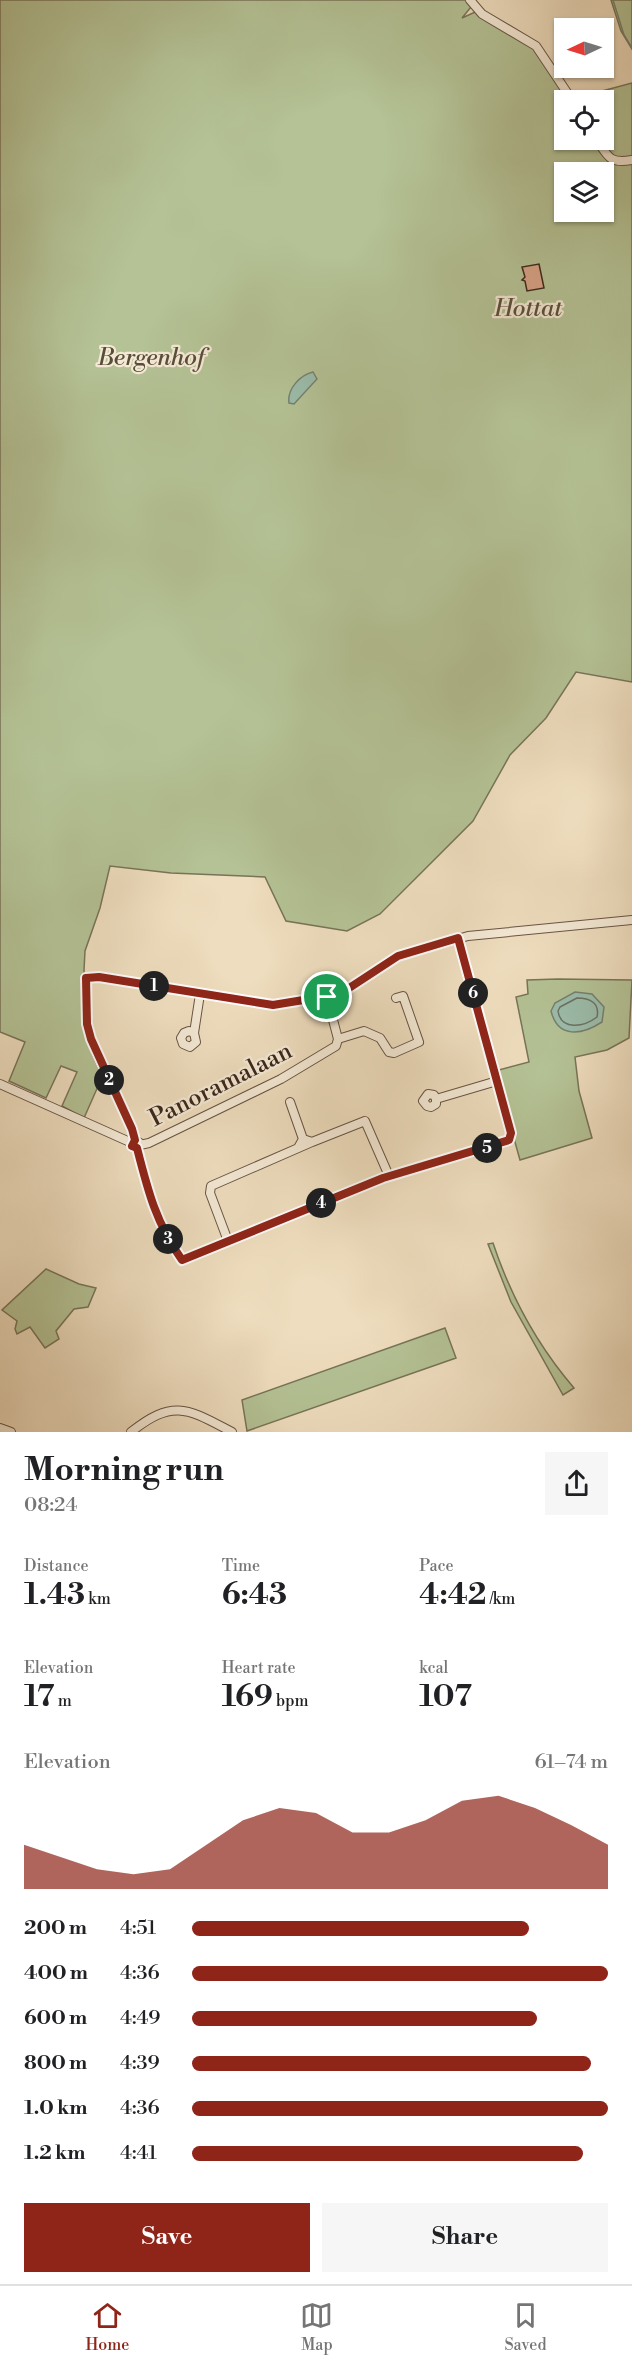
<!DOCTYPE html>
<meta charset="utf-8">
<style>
:root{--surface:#fff;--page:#f6f6f6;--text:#202124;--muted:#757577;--line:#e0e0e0;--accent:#8f2418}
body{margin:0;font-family:"Libre Bodoni",serif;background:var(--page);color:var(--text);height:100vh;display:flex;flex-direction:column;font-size:22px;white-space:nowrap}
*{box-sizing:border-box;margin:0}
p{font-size:20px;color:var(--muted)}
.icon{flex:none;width:33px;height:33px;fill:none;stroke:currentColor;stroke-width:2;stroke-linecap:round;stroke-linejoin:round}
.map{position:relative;height:1432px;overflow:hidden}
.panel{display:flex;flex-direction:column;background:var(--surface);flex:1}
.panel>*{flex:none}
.needle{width:39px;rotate:266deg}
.buttons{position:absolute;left:554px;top:18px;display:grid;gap:12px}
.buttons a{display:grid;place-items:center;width:60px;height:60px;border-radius:0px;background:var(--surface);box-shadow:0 2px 4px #0004;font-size:30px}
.pin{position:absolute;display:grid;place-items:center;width:51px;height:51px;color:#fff;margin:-26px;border:3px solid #fff;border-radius:50%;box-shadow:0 2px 6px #0007}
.km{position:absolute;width:30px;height:30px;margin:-15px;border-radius:50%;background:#222;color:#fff;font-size:16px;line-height:30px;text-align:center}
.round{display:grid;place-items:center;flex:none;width:63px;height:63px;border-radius:0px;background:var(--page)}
.overview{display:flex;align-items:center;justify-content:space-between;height:102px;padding:0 24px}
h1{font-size:33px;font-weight:700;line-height:45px}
.metrics{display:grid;grid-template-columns:repeat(3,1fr);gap:9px;height:102px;padding:6px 24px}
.metrics div{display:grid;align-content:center}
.metrics b{font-size:30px;font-weight:700}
.metrics small{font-size:16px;font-weight:400}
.metrics p{font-size:16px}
.chart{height:168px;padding:12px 24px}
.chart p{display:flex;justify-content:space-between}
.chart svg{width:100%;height:108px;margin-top:6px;fill:var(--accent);opacity:.7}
.action{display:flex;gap:12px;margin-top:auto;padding:12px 24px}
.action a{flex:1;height:69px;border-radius:0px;background:var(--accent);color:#fff;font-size:24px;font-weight:700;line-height:69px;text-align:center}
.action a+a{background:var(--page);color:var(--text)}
ul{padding:0 24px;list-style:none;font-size:20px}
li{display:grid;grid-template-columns:96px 72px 1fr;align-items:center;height:45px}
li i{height:15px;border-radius:8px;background:var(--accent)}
.menu{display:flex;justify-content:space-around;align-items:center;height:84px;border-top:2px solid var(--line);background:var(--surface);font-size:16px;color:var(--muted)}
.menu a{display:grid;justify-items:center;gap:3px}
.menu .current{color:var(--accent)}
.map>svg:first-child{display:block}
.green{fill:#b4c295;stroke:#787458;stroke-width:1.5;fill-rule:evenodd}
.water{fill:#9bbdab;stroke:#758171;stroke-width:1.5}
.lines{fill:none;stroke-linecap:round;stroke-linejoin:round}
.shore{stroke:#6b7263;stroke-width:1.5}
.stream{stroke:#758171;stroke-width:1.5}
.building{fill:#d8a287;stroke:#3b261b;stroke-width:1.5}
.minor-casing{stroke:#685444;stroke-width:10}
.minor{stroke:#f4e9d5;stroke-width:8}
.route-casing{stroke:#fff;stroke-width:12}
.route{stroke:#8f2418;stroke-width:8}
.labels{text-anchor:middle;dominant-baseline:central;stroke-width:4.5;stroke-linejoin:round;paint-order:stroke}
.park-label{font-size:24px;font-style:italic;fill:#594d3a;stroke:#f4e9d5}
.street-label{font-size:24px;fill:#3b261b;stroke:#f4e9d5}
</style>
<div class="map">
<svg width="632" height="1432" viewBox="0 0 632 1432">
<rect width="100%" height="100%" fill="#eeddbe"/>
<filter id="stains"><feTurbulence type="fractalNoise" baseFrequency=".00333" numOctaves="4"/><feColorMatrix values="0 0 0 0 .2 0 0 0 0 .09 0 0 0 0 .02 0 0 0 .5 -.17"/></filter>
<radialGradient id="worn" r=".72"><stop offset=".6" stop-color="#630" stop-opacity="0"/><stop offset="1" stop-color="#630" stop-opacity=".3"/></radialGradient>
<path class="green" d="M0,0H467L471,7L462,18L475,12L530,43L570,100H564V140H596L611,162L632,161V682L576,672L546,718L510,755L473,821L380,914L347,931L286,921L265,877L171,873L110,866L100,908L85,951L84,970L86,1025L103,1075L84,1118L62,1106L77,1072L61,1066L46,1098L9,1081L25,1042L0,1032ZM564,172H603V212H564Z
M611,0H632V49L621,31Z
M632,83V158L618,161L599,140H603V100L572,99Z
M558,979L632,980L629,1038L607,1050L575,1057L579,1091L592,1138L520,1160L495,1071L529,1062L516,997L528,994L527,980Z
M493,1243C511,1297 537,1345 574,1388L563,1395L511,1302L488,1244Z
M46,1269L79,1284L96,1288L88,1307L74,1309L56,1331L59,1339L45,1348L30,1327L17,1334L15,1329L17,1321L2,1310Z
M445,1328L456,1358L247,1431L242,1400Z"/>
<path class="water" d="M313,372L317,379L294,404L289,403C287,389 300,375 313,372Z
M575,992L592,994L604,1007L602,1022C582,1035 558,1039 551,1011L555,1003Z"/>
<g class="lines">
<path class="shore" d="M577,998C590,998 600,1003 597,1017C584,1027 561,1031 558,1011L560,1007Z"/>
<path class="stream" d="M613,0L624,35L632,48"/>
</g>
<path class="building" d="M539,264L544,288L527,291L525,281L522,280L525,277L522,267Z"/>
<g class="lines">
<g class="minor-casing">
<path id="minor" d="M470,0L482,14L536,46L572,100
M597,140C608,157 610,164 632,160
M458,938L511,1133L509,1140L383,1178L182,1260C157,1222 148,1192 137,1148L140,1143L135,1140C125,1104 102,1074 91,1038C85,1019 86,998 86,978L99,977L273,1005L340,994L398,956L468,936L632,920
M194,1033L189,1031L184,1033L181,1038L183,1044L190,1047L196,1042L194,1033L200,994
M338,1039L364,1031L380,1038L389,1052L394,1053L419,1042L403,996L396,998
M0,1084L132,1143
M436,1099L434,1095L428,1094L423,1101L427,1106L431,1107L436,1104V1099L497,1081
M290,1102L303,1139
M312,1142L365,1121L389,1176
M140,1145L149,1143L281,1079L336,1046L338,1039L327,997
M228,1241L210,1193L211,1186L312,1142L303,1139L298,1148
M0,1428L11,1432
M131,1432C174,1398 188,1409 232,1432"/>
</g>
<use href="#minor" class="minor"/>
</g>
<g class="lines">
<g class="route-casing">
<path id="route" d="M458,938L511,1133L509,1140L383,1178L182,1260C156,1223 148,1191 137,1148L132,1146L135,1140L132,1129L91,1039L87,1024L86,978L99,977L273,1005L340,994L398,956Z"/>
</g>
<use href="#route" class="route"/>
</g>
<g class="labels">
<g class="park-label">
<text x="528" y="309">Hottat</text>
<text x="151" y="358">Bergenhof</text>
</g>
<g class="street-label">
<text transform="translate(221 1085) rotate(-27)">Panoramalaan</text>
</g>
</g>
<rect width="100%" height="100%" filter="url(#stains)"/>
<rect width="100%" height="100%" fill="url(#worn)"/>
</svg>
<div class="buttons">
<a><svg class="needle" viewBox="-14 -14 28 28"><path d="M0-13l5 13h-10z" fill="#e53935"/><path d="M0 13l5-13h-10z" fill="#757577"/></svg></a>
<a><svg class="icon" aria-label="locate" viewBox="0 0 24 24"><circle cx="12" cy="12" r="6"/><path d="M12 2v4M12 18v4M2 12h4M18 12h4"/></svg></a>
<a><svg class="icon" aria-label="layers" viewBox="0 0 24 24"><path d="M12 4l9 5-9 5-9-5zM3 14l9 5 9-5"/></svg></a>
</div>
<div class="pin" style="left:327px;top:997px;background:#1e9e55"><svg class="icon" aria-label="arrive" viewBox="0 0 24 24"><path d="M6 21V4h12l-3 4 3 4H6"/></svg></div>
<b class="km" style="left:154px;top:986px">1</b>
<b class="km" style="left:109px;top:1080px">2</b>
<b class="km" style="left:168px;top:1239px">3</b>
<b class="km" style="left:321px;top:1203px">4</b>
<b class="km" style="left:487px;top:1148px">5</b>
<b class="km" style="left:473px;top:993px">6</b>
</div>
<section class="panel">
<div class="overview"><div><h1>Morning run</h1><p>08:24</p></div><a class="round"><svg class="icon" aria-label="share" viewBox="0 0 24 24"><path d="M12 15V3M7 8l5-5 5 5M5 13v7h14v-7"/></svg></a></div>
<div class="metrics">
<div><p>Distance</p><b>1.43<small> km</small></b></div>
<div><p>Time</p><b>6:43</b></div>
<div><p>Pace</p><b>4:42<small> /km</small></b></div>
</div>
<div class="metrics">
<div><p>Elevation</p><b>17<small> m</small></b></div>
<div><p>Heart rate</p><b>169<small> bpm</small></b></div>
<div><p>kcal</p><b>107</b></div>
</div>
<div class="chart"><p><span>Elevation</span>61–74 m</p>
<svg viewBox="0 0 160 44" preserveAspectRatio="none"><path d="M0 44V26L10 31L20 36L30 38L40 36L50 26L60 16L70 11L80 13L90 21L100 21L110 16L120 8L130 6L140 11L150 18L160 26V44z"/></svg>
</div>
<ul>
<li><b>200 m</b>4:51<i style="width:81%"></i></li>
<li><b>400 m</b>4:36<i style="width:100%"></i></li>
<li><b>600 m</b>4:49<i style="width:83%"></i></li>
<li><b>800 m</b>4:39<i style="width:96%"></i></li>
<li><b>1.0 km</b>4:36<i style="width:100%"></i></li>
<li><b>1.2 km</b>4:41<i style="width:94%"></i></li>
</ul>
<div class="action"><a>Save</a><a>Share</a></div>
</section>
<nav class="menu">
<a class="current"><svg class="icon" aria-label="home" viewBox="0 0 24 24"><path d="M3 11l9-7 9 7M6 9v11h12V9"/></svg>Home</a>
<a><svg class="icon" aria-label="map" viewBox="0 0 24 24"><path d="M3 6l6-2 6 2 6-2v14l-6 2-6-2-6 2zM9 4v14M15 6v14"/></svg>Map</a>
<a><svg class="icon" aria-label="saved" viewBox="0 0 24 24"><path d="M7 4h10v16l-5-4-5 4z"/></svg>Saved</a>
</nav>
